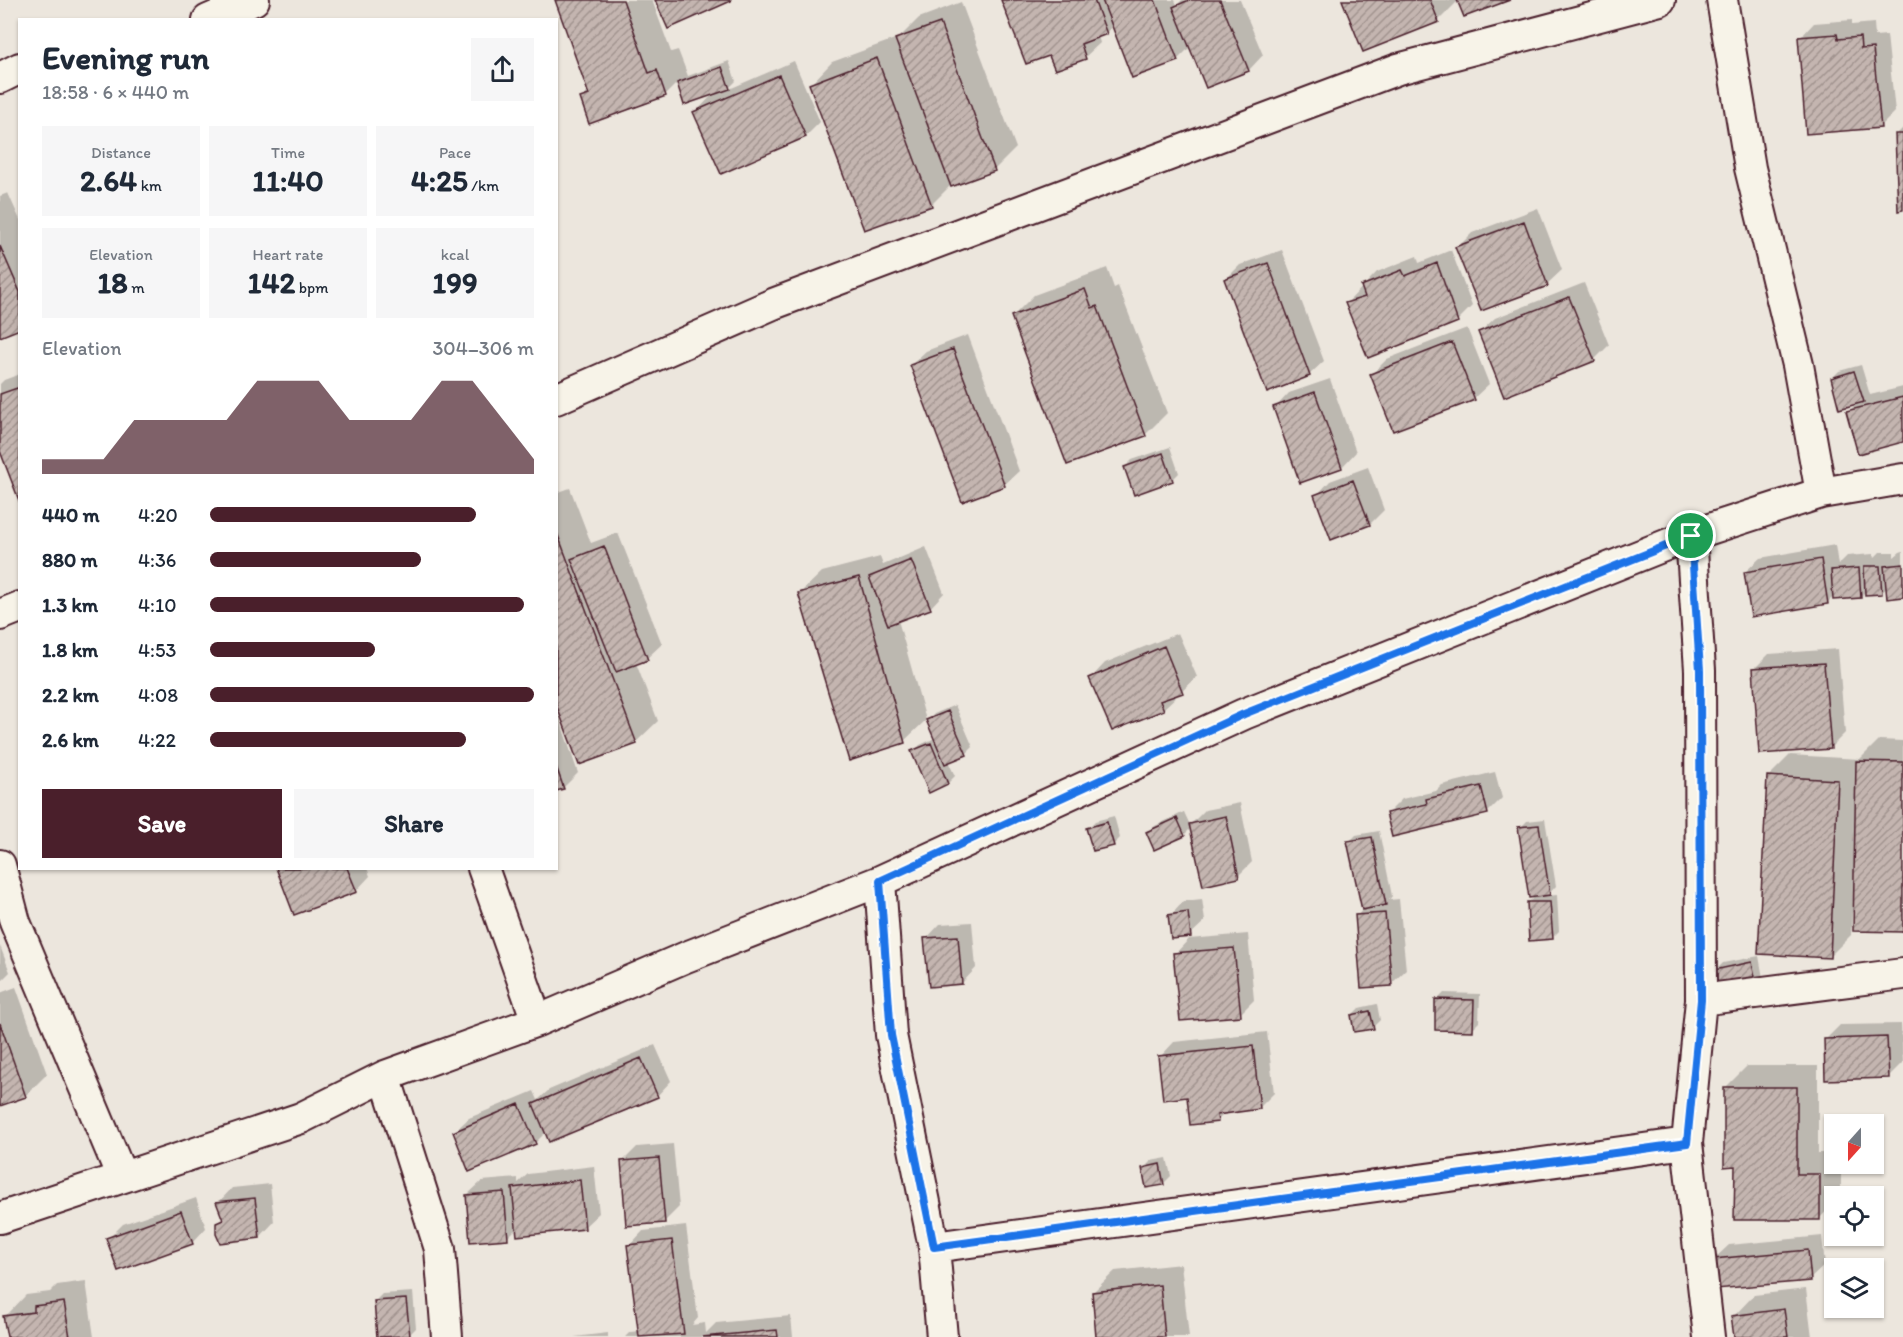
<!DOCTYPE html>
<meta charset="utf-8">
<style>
:root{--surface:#fff;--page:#f6f6f7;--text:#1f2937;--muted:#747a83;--accent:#4a1f2b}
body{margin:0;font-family:Itim,sans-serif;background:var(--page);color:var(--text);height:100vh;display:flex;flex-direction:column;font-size:22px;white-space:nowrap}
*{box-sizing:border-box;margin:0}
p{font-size:20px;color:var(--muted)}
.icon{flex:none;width:33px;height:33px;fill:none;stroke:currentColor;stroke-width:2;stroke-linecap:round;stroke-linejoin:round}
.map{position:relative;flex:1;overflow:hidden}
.panel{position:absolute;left:18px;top:18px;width:540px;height:852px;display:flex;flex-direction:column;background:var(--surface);border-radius:0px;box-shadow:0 2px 4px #0004}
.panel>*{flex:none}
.needle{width:39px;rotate:201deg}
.tools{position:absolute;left:1824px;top:1114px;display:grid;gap:12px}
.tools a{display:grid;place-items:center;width:60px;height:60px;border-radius:0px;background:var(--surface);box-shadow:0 2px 4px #0004;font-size:30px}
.pin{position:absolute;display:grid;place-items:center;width:51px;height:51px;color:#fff;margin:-26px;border:3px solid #fff;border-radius:50%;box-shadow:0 2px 6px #0007}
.round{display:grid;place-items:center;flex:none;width:63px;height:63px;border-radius:0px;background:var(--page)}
.headline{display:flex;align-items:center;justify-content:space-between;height:102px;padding:0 24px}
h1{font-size:33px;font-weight:700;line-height:45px}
.metrics{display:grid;grid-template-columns:repeat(3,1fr);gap:9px;height:102px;padding:6px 24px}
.metrics div{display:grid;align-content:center;border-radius:0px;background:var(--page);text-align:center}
.metrics b{font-size:30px;font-weight:700}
.metrics small{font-size:16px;font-weight:400}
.metrics p{font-size:16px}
.chart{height:168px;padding:12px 24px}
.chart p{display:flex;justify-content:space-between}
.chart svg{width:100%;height:108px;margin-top:6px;fill:var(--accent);opacity:.7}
.action{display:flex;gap:12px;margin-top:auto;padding:12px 24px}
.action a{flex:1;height:69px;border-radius:0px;background:var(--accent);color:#fff;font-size:24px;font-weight:700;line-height:69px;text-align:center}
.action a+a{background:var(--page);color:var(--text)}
ul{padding:0 24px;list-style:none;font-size:20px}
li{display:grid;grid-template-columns:96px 72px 1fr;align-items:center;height:45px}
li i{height:15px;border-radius:8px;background:var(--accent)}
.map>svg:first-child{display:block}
.shadow{fill:#0003}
.building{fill:url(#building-hatch);stroke:#4a1f2b;stroke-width:1.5}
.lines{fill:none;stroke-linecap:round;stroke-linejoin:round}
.minor-casing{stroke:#4a1f2b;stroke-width:34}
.minor{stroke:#f7f3e8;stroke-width:30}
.route-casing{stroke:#fff;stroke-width:12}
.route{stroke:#1a73e8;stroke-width:8}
</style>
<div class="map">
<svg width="1903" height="1337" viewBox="0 0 1903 1337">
<defs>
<pattern id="building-hatch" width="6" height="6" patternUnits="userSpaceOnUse" patternTransform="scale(1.5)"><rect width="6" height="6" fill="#c4b5b0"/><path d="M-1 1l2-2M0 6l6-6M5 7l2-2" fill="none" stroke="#a1938f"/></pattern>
</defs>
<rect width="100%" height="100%" fill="#ece6dd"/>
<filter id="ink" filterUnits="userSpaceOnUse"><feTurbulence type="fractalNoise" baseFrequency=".0167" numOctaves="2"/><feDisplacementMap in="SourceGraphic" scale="12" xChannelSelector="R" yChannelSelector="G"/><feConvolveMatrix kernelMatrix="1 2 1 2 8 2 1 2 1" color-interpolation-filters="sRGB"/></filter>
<g filter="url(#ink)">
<path class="shadow" d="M556,0H652L671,52L678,50L688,76L729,61L736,81L727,90L794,61L820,122L806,136L695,113L714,93L685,103L678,82L665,95L581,99L589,91Z
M1003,0H1175L1177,5L1182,0H1240L1263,55L1249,70L1207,86L1191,46L1177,60L1113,25L1106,33L1098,36L1100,43L1085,57L1056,68L1050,54Z
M1344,0H1506H1459L1438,21Z
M961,2L1016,148L995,169L952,184L931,205L811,84L832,62L900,37L919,18Z
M1852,20V25L1874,23L1875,36L1887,35L1895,112L1880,127L1800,38L1814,23Z
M1903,128V209L1896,135Z
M8,193L20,220V327L0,335V196Z
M1538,208L1562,270L1547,284L1457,248L1472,233Z
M1282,250L1324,361L1309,375L1225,280L1240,265Z
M1451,250L1472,306L1458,320L1368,357L1346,304L1377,272L1417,256L1419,263Z
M1107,268L1114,288L1118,286L1167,413L1145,435L1012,317L1034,295Z
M1584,283L1609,345L1594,360L1505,395L1480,332L1495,318Z
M1467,328L1489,384L1474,398L1372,374L1387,359Z
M968,335L1019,471L1004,485L911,365L926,351Z
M1861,365L1870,395L1903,387V441L1848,412L1858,402L1832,378L1839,371Z
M20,374V498L0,447V384L4,380Z
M1330,379L1356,452L1342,467L1275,408L1289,393Z
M1170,447L1179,473L1172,480L1125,467L1132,460Z
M1368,467L1384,510L1370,524L1316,496L1330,481Z
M570,488L591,543L618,533L662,644L647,658L636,663L658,721L636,742L556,703V493Z
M1835,545L1838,565L1847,556L1873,554L1874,558L1880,552H1894V557L1900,552L1903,551V596L1888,587L1881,593L1866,591L1861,596H1834L1827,603L1745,572L1760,558Z
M926,547L944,593L930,608L898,620L926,720L904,741L800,593L822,572L880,557L883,565Z
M1178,633L1197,677L1163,709L1091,678L1105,663Z
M1838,649L1845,733L1830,748L1754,669L1769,654Z
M955,705L973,747L966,754L948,761L955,776L948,783L930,791L913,752L920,745L935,738L928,721L934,714Z
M556,708L578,773L563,788L556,790Z
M1879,740L1903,741V931L1852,912L1851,935L1830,956L1768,777L1790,755L1860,759Z
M1495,772L1502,798L1487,813L1387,814L1402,799L1436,791L1442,785Z
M1240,803L1252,862L1238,876L1191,828L1184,835L1148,833L1155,826L1184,812L1190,825L1205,810Z
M1114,816L1120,838L1113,845L1088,828L1095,821Z
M1545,819L1556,886L1547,896L1557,895L1559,931L1552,938L1528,903L1536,895L1520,828L1527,821Z
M1379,831L1392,896L1389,900L1399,899L1406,970L1391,984L1357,916L1363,909L1349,842L1356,835Z
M278,868H367L370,876L356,891Z
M1202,899L1205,921L1190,935L1170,916L1184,901Z
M972,922L976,968L962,983L926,939L940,924Z
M1248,934L1254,1000L1240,1014L1175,954L1189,939Z
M0,946L10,972L0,982Z
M1759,956L1763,978L1756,985L1716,970L1723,963Z
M16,987L47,1074L25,1096L0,1104V993Z
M1444,993L1480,994L1479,1022L1472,1029L1437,1000Z
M1377,1004L1380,1020L1373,1027L1352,1015L1359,1008Z
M1901,1024L1903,1062L1888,1077L1825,1040L1840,1025Z
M1267,1032L1274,1093L1259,1108L1226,1112L1217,1121L1188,1096L1160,1057L1174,1042Z
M655,1045L671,1081L657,1096L546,1132L535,1143L454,1132L469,1118L534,1091L538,1100L549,1090Z
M1747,1066H1818V1153H1834V1164H1841V1197H1834V1203L1820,1218L1736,1165L1725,1088Z
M673,1144L679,1207L665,1221L622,1162L637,1147Z
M1167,1158L1171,1176L1164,1183L1147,1186L1144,1168L1151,1161Z
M594,1166L599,1213L584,1227H518L507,1238L467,1195L482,1181L518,1178V1183L528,1174Z
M270,1184L274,1222L260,1237L218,1223L224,1217L218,1203L232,1188Z
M196,1198L206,1228L192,1243L108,1239L123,1224Z
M686,1226L698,1318L692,1325L705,1323L706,1333L716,1323L791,1316L793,1337H625L630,1332L640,1331L629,1246L643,1231Z
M1822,1236L1825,1265L1810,1279L1714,1259L1729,1245Z
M1181,1264L1189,1337H1098L1093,1292L1115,1271Z
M86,1281L94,1337H8L5,1317L26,1295L50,1292L57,1285Z
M1806,1289L1812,1337H1735L1733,1317L1754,1295Z
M413,1292L416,1328L409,1335L379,1337L375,1301L382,1294Z
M608,1333V1337H574Z"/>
<path class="building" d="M555,0H623L649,73L657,70L666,96L589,124L580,98L589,95Z
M655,0H731V1L668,29Z
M1001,0H1094L1107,34L1081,44L1086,59L1055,70L1049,56L1026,64Z
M1102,0H1155L1178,61L1132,78Z
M1189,0H1220L1249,71L1206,88L1173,7Z
M1342,0H1430L1439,22L1363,52Z
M1457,0H1510L1464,17Z
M940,23L995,171L951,187L895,39Z
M1837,34L1838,39L1860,37L1861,49L1873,48L1881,128L1806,134L1798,37Z
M877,58L932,206L864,230L809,84Z
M722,67L730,89L684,105L677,83Z
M779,75L806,137L721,174L693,112Z
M1895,134H1903V210L1898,211Z
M1524,221L1548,286L1481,311L1455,247Z
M0,246L20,292V329L0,337Z
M1268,263L1310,376L1267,393L1224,279Z
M1437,263L1458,322L1368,358L1345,303L1365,297L1361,286L1402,270L1405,276Z
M1085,289L1092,308L1097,306L1146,436L1067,465L1011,316Z
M1569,297L1595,361L1504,397L1478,332Z
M1452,342L1475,400L1393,431L1370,374Z
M953,349L1005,486L962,502L910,365Z
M1854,371L1864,402L1839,409L1831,378Z
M20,387V503L0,451V394Z
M1315,392L1342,468L1300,483L1273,407Z
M1903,397V442L1858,454L1846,411Z
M1163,453L1173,481L1134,495L1124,467Z
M1353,480L1370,525L1331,540L1314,495Z
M556,530L637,744L579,765L556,704Z
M604,546L648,660L616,672L571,559Z
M1821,559L1828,604L1751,617L1744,572Z
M911,560L931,609L888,625L869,577Z
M1903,564V597L1887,599L1884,566Z
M1864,566H1880L1882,594L1865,595Z
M1859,568L1861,598L1833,600L1831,570Z
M859,577L905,743L849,761L798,593Z
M1164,646L1183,693L1160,701L1164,710L1112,731L1089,678Z
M1824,663L1831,749L1759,754L1753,668Z
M948,711L967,755L945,764L926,720Z
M931,743L948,784L929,793L911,751Z
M1856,761L1903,762V932L1853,931Z
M556,766L564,789L556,791Z
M1767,776L1838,780L1830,958L1758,954Z
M1481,786L1488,814L1392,837L1386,813L1427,804L1426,799Z
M1226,816L1239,878L1203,886L1189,824Z
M1177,818L1185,836L1154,850L1146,832Z
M1107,822L1114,846L1093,851L1086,828Z
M1539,825L1550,895L1529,898L1518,827Z
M1372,837L1386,905L1362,910L1347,841Z
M276,868H347L357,892L294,915Z
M1527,902H1550L1553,939L1529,941Z
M1188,912L1191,937L1171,939L1168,915Z
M1385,913L1392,986L1361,988L1355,915Z
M958,936L962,984L929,987L924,938Z
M1234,948L1241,1016L1180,1021L1173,953Z
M1752,962L1757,987L1719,993L1714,970Z
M1435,999L1474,1000L1473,1031L1435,1030Z
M1370,1011L1374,1029L1354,1032L1351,1015Z
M0,1023L26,1097L0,1106Z
M1887,1037L1889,1078L1825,1080L1824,1039Z
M1253,1046L1260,1109L1217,1115L1218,1122L1190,1125L1187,1097L1163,1100L1158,1056Z
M641,1058L658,1097L549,1142L533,1104Z
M1724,1087H1797V1174H1820V1220H1734L1735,1166L1724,1167Z
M519,1104L536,1144L469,1172L453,1132Z
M659,1158L665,1223L626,1226L621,1161Z
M1160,1164L1164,1185L1146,1188L1142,1168Z
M580,1180L585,1229L517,1236L512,1188Z
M504,1192L508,1239L470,1242L466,1195Z
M255,1198L260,1238L220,1243L216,1234V1223L223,1220L216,1202Z
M181,1211L193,1244L118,1271L106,1238Z
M672,1240L684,1334L639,1337L627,1245Z
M1808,1250L1811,1281L1715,1289L1713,1259Z
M1160,1285L1165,1337H1096L1092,1292Z
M406,1299L410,1336L377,1337L374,1301Z
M64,1302L70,1337H7L3,1316L34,1312V1306Z
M1784,1309L1788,1337H1734L1731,1316Z
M777,1330L778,1337H702Z"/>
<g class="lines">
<g class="minor-casing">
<path id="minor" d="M1722,0L1750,168L1798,365L1821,493
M208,20L254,0
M0,78L20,68
M556,399L773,304L1398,69L1660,0
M1691,535L1700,670L1701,1000L1687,1143L1709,1337
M0,615L20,607
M0,865L15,922L122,1177
M483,868L537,1021
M880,881L891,1035L934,1247L942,1337
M1701,1000L1903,974
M385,1076L440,1249L447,1337
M0,1218L301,1118L385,1076L537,1021L686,957L880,881L1244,714L1691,535L1821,493L1903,479
M934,1247L1687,1143"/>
</g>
<use href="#minor" class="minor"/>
</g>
</g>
<g class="lines" filter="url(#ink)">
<g class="route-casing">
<path id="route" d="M1691,536L1700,670L1701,1000L1687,1143L934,1247L891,1035L880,881L1244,714Z"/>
</g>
<use href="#route" class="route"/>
</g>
</svg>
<div class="tools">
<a><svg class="needle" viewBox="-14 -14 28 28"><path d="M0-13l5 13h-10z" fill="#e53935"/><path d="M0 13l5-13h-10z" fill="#747a83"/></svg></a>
<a><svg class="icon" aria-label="locate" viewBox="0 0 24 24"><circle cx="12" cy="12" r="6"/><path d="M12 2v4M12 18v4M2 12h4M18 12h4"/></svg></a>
<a><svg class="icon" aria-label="layers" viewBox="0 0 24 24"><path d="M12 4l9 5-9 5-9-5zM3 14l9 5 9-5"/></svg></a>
</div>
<div class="pin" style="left:1691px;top:536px;background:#1e9e55"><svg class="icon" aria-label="arrive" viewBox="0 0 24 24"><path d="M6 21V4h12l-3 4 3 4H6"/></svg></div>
<section class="panel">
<div class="headline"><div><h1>Evening run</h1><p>18:58 · 6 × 440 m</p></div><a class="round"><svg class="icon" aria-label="share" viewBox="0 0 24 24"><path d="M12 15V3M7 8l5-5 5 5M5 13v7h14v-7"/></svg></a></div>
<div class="metrics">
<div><p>Distance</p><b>2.64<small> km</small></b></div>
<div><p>Time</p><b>11:40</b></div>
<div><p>Pace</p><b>4:25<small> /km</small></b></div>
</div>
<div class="metrics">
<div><p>Elevation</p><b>18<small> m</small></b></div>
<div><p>Heart rate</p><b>142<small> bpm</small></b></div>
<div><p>kcal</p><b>199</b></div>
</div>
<div class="chart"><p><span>Elevation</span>304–306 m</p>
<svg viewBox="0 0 160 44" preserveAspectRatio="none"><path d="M0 44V38L10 38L20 38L30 22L40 22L50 22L60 22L70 6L80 6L90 6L100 22L110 22L120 22L130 6L140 6L150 22L160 38V44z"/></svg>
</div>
<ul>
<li><b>440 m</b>4:20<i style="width:82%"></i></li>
<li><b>880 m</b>4:36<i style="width:65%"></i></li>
<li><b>1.3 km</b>4:10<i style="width:97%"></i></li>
<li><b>1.8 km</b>4:53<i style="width:51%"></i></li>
<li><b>2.2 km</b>4:08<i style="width:100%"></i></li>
<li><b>2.6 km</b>4:22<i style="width:79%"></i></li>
</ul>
<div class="action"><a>Save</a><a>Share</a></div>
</section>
</div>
